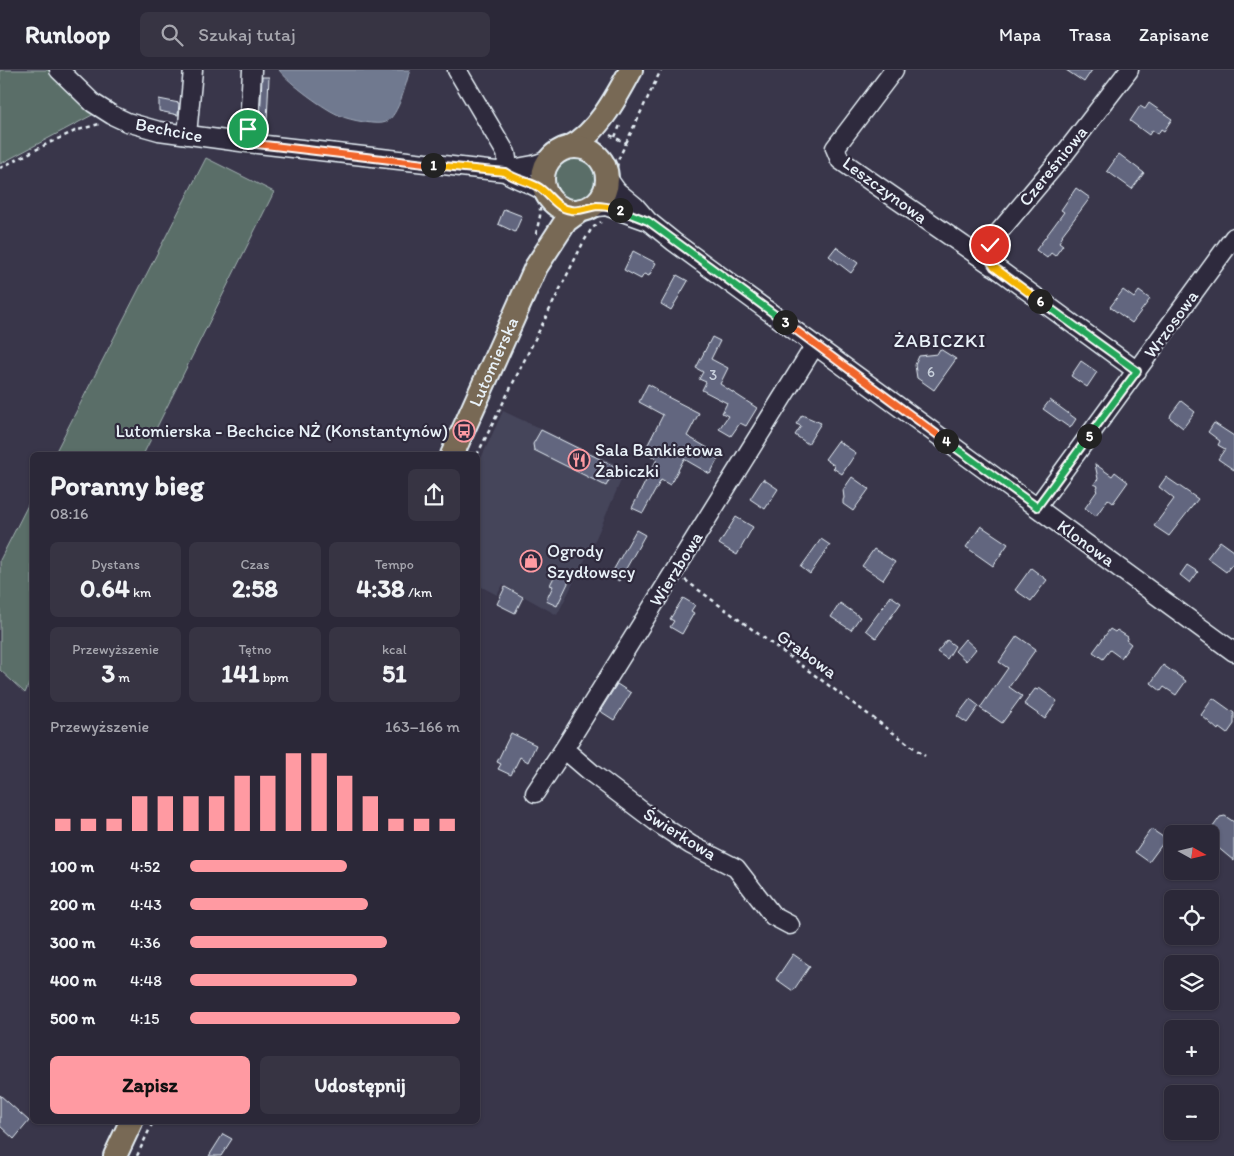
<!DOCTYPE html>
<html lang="pl">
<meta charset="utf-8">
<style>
:root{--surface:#2b2838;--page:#373443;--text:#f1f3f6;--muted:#a6a6ae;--line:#474453;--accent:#ff9aa2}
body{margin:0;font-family:Itim,sans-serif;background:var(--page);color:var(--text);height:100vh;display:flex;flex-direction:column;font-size:19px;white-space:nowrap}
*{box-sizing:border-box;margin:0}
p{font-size:16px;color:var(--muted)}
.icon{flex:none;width:28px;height:28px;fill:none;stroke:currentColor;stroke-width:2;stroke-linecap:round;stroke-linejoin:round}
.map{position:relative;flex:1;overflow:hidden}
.details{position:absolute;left:30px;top:382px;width:450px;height:672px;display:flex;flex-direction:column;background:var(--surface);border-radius:8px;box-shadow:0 1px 4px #0004,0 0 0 1px var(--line)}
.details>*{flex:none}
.needle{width:32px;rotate:98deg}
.tools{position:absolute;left:1164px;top:755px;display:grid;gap:10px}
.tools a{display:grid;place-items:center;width:55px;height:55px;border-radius:8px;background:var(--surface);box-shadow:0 1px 4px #0004,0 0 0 1px var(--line);font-size:25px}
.pin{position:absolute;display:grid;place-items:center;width:42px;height:42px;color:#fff;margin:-21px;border:2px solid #fff;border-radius:50%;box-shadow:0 1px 5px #0007}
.km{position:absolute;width:25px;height:25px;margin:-12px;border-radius:50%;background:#222;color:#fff;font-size:14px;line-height:25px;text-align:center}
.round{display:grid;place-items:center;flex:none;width:52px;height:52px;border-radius:8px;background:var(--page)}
.headline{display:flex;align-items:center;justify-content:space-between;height:85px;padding:0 20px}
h1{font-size:28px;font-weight:700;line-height:38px}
.stats{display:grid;grid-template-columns:repeat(3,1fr);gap:8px;height:85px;padding:5px 20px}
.stats div{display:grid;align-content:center;border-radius:8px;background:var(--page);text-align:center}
.stats b{font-size:25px;font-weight:700}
.stats small{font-size:14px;font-weight:400}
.stats p{font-size:14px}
.chart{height:140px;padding:10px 20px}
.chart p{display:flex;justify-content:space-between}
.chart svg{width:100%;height:90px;margin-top:5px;stroke:var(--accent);stroke-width:6}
.primary-button{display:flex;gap:10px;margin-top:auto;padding:10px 20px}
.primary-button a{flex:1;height:58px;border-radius:8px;background:var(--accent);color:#111;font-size:20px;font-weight:700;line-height:58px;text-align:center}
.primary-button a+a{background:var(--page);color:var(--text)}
ul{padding:0 20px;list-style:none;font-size:16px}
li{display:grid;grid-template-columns:80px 60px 1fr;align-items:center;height:38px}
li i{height:12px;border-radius:6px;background:var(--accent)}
header{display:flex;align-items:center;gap:30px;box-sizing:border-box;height:70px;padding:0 25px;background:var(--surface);border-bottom:1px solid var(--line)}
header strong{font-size:24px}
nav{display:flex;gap:28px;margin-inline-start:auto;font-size:18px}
.search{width:350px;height:45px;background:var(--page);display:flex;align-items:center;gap:12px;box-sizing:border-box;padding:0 18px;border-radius:8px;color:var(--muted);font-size:19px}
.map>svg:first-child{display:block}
.built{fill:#45445a}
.green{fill:#5a6e67;stroke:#a1b0b0}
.water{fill:#6f798f;stroke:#9fa9b9}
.building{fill:#62667f;stroke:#e8f1f8}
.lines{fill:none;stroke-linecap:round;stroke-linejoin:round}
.minor-casing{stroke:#e8f1f8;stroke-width:21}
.major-casing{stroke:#e8f1f8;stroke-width:26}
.path{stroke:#e8f1f8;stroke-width:2.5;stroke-dasharray:4 4;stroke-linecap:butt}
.minor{stroke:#2f2a3d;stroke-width:18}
.major{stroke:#786954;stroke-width:22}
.split-1-casing{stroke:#fff;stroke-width:10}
.split-2-casing{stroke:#fff;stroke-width:10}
.split-3-casing{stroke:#fff;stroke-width:10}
.split-4-casing{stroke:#fff;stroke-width:10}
.split-5-casing{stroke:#fff;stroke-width:10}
.split-6-casing{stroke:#fff;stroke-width:10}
.split-7-casing{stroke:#fff;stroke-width:10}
.split-1{stroke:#f0652b;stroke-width:6}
.split-2{stroke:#f5b400;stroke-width:6}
.split-3{stroke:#22a559;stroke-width:6}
.split-4{stroke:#f0652b;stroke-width:6}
.split-5{stroke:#22a559;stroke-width:6}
.split-6{stroke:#22a559;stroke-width:6}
.split-7{stroke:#f5b400;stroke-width:6}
.labels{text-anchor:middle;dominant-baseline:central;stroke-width:4.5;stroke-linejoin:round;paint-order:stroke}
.number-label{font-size:15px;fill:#c6ceda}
.street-label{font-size:18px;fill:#e8f1f8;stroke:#2f2a3d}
.poi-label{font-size:18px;fill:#e8f1f8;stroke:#2f2a3d;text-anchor:start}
.neighbourhood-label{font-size:19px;letter-spacing:1px;fill:#e8f1f8;stroke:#2f2a3d}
</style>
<header>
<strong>Runloop</strong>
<div class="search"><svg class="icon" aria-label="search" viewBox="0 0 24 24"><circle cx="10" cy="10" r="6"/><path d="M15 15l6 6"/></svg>Szukaj tutaj</div>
<nav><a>Mapa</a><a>Trasa</a><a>Zapisane</a></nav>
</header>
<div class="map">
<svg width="1234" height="1086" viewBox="0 0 1234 1086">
<rect width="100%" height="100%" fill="#39364a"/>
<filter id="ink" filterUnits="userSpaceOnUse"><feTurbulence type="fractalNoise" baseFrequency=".02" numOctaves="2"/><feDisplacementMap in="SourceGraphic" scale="10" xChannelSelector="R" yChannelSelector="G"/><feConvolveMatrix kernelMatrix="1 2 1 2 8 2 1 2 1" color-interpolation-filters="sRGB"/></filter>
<g filter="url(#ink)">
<path class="built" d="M503,341L626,399L596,468L557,545L503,515L497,525L478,515V395Z"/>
<path class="green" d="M0,0H52L96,43L0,94Z
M206,88L274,122L143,385H54Z
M555 109a20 20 0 1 1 40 0a20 20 0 1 1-40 0Z
M32,427V607L25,623L0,600V490Z"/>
<path class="water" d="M279,0H410C406,13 399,45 386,52C379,56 349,50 341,46C325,40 289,13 279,0Z"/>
<path class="building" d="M1066,0H1092L1084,12Z
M262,7H269L267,52H260Z
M159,29L179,33L178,45L159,41Z
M1149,33L1172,49L1164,61L1161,59L1158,64L1152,60L1149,65L1130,51L1140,36L1145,39Z
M1119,84L1144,103L1132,119L1107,101Z
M1076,118L1090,128L1062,165L1063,166L1059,172L1063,175L1055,186L1051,183L1047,188L1036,180L1064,142L1061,140Z
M504,139L522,146L515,162L498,154Z
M836,177L858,193L851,203L829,186Z
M633,181L656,193L649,206L644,204L641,209L624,200Z
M677,205L688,211L671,240L661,234Z
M1123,220L1134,228L1139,221L1150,229L1132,253L1110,237Z
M712,267L720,271L711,289L728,298L720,314L757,338L746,356L740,353L731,366L719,359L728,346L722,343L727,333L702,320L706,312L699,309L703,302L696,298Z
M940,279L956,289L934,320L917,308L915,295L919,286L937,284Z
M1081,291L1097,302L1087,317L1071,306Z
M648,314L657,319L656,321L699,343L687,366L720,385L710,404L684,389L670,415L661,410L643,443L632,438L657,389L644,382L663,345L639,332Z
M1050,330L1076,349L1070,358L1043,339Z
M1181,331L1195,342L1183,358L1170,348L1171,344Z
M802,345L821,353L808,374L795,365L801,356L796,354Z
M1214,353L1234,366V400L1218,389L1225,379L1218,375L1220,371L1208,362Z
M541,360L616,397L606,416L534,380L533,374Z
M838,371L856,383L842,404L833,398L835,396L825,389Z
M1095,394L1112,406L1115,402L1128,412L1113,433L1108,429L1096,446L1085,438L1097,421L1096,420L1098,416L1094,414L1098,409Z
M852,407L869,419L853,441L843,434V430L844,428L843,420Z
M1166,407L1198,429L1169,466L1154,456L1174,429L1159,417Z
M763,409L778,419L765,439L750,429Z
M736,447L753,457L737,485L719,474Z
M981,456L1008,474L993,496L966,477Z
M636,460L645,465L619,511L610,506Z
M821,469L830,475L810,504L801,497Z
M1220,471L1234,481V492L1226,502L1207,488Z
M874,479L895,492L883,510L862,496Z
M1187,495L1198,502L1190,513L1180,505Z
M1031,498L1047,510L1031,531L1015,520Z
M557,501L571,507L557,536L546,531L553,516L550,515Z
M505,517L523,527L515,543L497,534Z
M891,526L901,533L876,568L866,560Z
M683,528L695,535L691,541L694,543L682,564L670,557L674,551L670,549Z
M840,533L860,547L851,560L831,547Z
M1110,559L1115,562L1117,560L1128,567L1126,570L1131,574L1121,588L1110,580L1103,589L1093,582Z
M1017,566L1036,579L1009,617L1022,626L1002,653L980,638L1008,598L999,592Z
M965,569L976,579L966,591L955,581Z
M947,570L955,576L947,589L937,582Z
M1163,595L1186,611L1176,625L1164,617L1161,621L1151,613Z
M617,614L631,623L614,650L600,641Z
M1039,618L1057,631L1045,649L1024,634L1035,619L1038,620Z
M1213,628L1234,643V654L1227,664L1219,658L1218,660L1201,645Z
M970,629L979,636L967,653L957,646Z
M511,663L536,675L528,692L520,687L511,705L498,699L501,694L497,692Z
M1225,746L1234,752V791L1210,771V761L1220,747Z
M1151,759L1166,769L1149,792L1135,782Z
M793,884L810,896L793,921L776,909Z
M0,1025L29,1051L14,1069L0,1056Z
M223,1064L232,1069L221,1086H209Z"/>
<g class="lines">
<g class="minor-casing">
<path id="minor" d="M59,0L93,33L112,45L127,52L159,61L248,73L505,102C519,112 535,113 548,125
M457,0L506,83L507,89L505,102
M894,0L835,78L840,90L993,196
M1129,0L1062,87L999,162L990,175L987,186L995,197L1137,301
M187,65L193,0
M248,73L252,0
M505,102C520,95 536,98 550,88
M607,107L617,121L635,136L648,151L674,172L1234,582
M588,138L606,136L645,150
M1037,437L1234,167
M564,679L593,704L659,754L691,775L736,798L773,846L790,855
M535,723L564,679L815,275"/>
</g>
<g class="major-casing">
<g id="major">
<path d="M570,77C597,64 617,26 631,0"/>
<circle cx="575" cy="109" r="32"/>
<path id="s1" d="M452,385L536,197L566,151L581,140"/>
<path d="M115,1086L131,1052"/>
</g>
</g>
<path class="path" d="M610,65L626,73L619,88L617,97
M615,67L621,53
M626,73L661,0
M0,98L51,72L75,61L99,54
M536,164L540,146V138
M477,385L583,173L592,158L601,152
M685,510L925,686
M137,1086L153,1052"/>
<use href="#minor" class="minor"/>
<use href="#major" class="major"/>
</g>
</g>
<g class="lines" filter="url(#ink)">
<g class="split-1-casing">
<path id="split-1" d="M248,59V73L433,95"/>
</g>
<g class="split-2-casing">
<path id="split-2" d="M433,95L505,102C516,110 529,111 540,118C551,126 556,138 571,140C580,142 588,137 597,136C605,136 612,138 620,140"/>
</g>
<g class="split-3-casing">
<path id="split-3" d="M620,140L648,151L785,252"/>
</g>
<g class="split-4-casing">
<path id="split-4" d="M785,252L946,371"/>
</g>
<g class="split-5-casing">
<path id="split-5" d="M946,371L1037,437L1089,366"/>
</g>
<g class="split-6-casing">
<path id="split-6" d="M1040,231L1137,301L1089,366"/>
</g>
<g class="split-7-casing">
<path id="split-7" d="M990,175L987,186L994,197L1040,231"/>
</g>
<use href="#split-1" class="split-1"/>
<use href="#split-2" class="split-2"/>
<use href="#split-3" class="split-3"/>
<use href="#split-4" class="split-4"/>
<use href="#split-5" class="split-5"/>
<use href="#split-6" class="split-6"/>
<use href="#split-7" class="split-7"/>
</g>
<defs>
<g id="bus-ring" transform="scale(1.125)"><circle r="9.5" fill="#2f2a3d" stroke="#ff9aa2" stroke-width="1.5"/><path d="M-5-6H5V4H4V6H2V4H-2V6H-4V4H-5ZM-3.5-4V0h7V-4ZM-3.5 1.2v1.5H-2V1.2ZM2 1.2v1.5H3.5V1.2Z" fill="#ff9aa2"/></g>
<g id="restaurant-ring" transform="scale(1.125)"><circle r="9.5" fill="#2f2a3d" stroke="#ff9aa2" stroke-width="1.5"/><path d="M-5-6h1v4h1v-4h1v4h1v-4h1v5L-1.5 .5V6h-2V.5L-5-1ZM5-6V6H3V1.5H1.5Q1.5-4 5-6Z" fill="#ff9aa2"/></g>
<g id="shop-ring" transform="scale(1.125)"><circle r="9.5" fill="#2f2a3d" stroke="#ff9aa2" stroke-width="1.5"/><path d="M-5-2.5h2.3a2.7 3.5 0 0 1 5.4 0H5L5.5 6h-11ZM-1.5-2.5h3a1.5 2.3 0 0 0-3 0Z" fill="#ff9aa2"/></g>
</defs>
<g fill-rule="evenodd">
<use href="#bus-ring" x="464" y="361"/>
<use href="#restaurant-ring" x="579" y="390"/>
<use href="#shop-ring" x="531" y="491"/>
</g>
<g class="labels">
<g class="number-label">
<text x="931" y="302">6</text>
<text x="713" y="305">3</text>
</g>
<g class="street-label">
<text transform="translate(169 60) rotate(11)">Bechcice</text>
<text transform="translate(1053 96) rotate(-51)">Czereśniowa</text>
<text transform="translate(885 120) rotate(36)">Leszczynowa</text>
<text transform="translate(1171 254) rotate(-54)">Wrzosowa</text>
<text stroke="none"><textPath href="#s1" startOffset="102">Lutomierska</textPath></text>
<text transform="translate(1086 473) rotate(36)">Klonowa</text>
<text transform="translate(676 499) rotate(-58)">Wierzbowa</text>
<text transform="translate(807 584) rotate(36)">Grabowa</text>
<text transform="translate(680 764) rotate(32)">Świerkowa</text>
</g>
<g class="poi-label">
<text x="448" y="361" text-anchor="end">Lutomierska - Bechcice NŻ (Konstantynów)</text>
<text x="595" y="380">Sala Bankietowa<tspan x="595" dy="21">Żabiczki</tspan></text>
<text x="547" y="481">Ogrody<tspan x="547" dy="21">Szydłowscy</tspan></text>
</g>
<g class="neighbourhood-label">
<text x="940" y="270">ŻABICZKI</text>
</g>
</g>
</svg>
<div class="tools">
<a><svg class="needle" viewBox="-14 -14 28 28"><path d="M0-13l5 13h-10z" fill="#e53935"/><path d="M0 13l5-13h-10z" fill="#a6a6ae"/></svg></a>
<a><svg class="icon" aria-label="locate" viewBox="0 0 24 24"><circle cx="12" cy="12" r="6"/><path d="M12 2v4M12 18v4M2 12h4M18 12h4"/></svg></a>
<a><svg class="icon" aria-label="layers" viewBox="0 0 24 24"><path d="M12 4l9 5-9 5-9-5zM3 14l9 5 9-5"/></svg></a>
<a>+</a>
<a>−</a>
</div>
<div class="pin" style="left:248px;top:59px;background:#1e9e55"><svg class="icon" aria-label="arrive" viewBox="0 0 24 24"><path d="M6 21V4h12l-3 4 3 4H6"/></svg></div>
<div class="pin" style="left:990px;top:175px;background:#d93025"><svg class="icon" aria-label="check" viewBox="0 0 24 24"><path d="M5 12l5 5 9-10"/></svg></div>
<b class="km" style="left:433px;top:95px">1</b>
<b class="km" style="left:620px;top:140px">2</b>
<b class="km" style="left:785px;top:252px">3</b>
<b class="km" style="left:946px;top:371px">4</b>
<b class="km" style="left:1089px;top:366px">5</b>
<b class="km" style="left:1040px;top:231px">6</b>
<section class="details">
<div class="headline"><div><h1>Poranny bieg</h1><p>08:16</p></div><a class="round"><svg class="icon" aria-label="share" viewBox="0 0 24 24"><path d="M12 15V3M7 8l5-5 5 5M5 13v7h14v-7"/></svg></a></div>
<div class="stats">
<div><p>Dystans</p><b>0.64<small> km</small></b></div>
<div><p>Czas</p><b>2:58</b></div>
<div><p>Tempo</p><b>4:38<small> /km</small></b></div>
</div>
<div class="stats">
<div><p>Przewyższenie</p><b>3<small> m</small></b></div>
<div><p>Tętno</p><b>141<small> bpm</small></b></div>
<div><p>kcal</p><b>51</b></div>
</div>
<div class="chart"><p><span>Przewyższenie</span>163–166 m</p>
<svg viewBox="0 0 160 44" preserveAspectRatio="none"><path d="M5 44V38M15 44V38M25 44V38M35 44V27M45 44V27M55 44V27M65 44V27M75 44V17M85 44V17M95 44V6M105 44V6M115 44V17M125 44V27M135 44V38M145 44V38M155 44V38"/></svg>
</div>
<ul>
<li><b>100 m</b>4:52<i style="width:58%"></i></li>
<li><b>200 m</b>4:43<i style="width:66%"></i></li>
<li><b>300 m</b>4:36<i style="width:73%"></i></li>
<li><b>400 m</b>4:48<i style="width:62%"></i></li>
<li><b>500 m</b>4:15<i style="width:100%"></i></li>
</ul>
<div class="primary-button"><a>Zapisz</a><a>Udostępnij</a></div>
</section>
</div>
